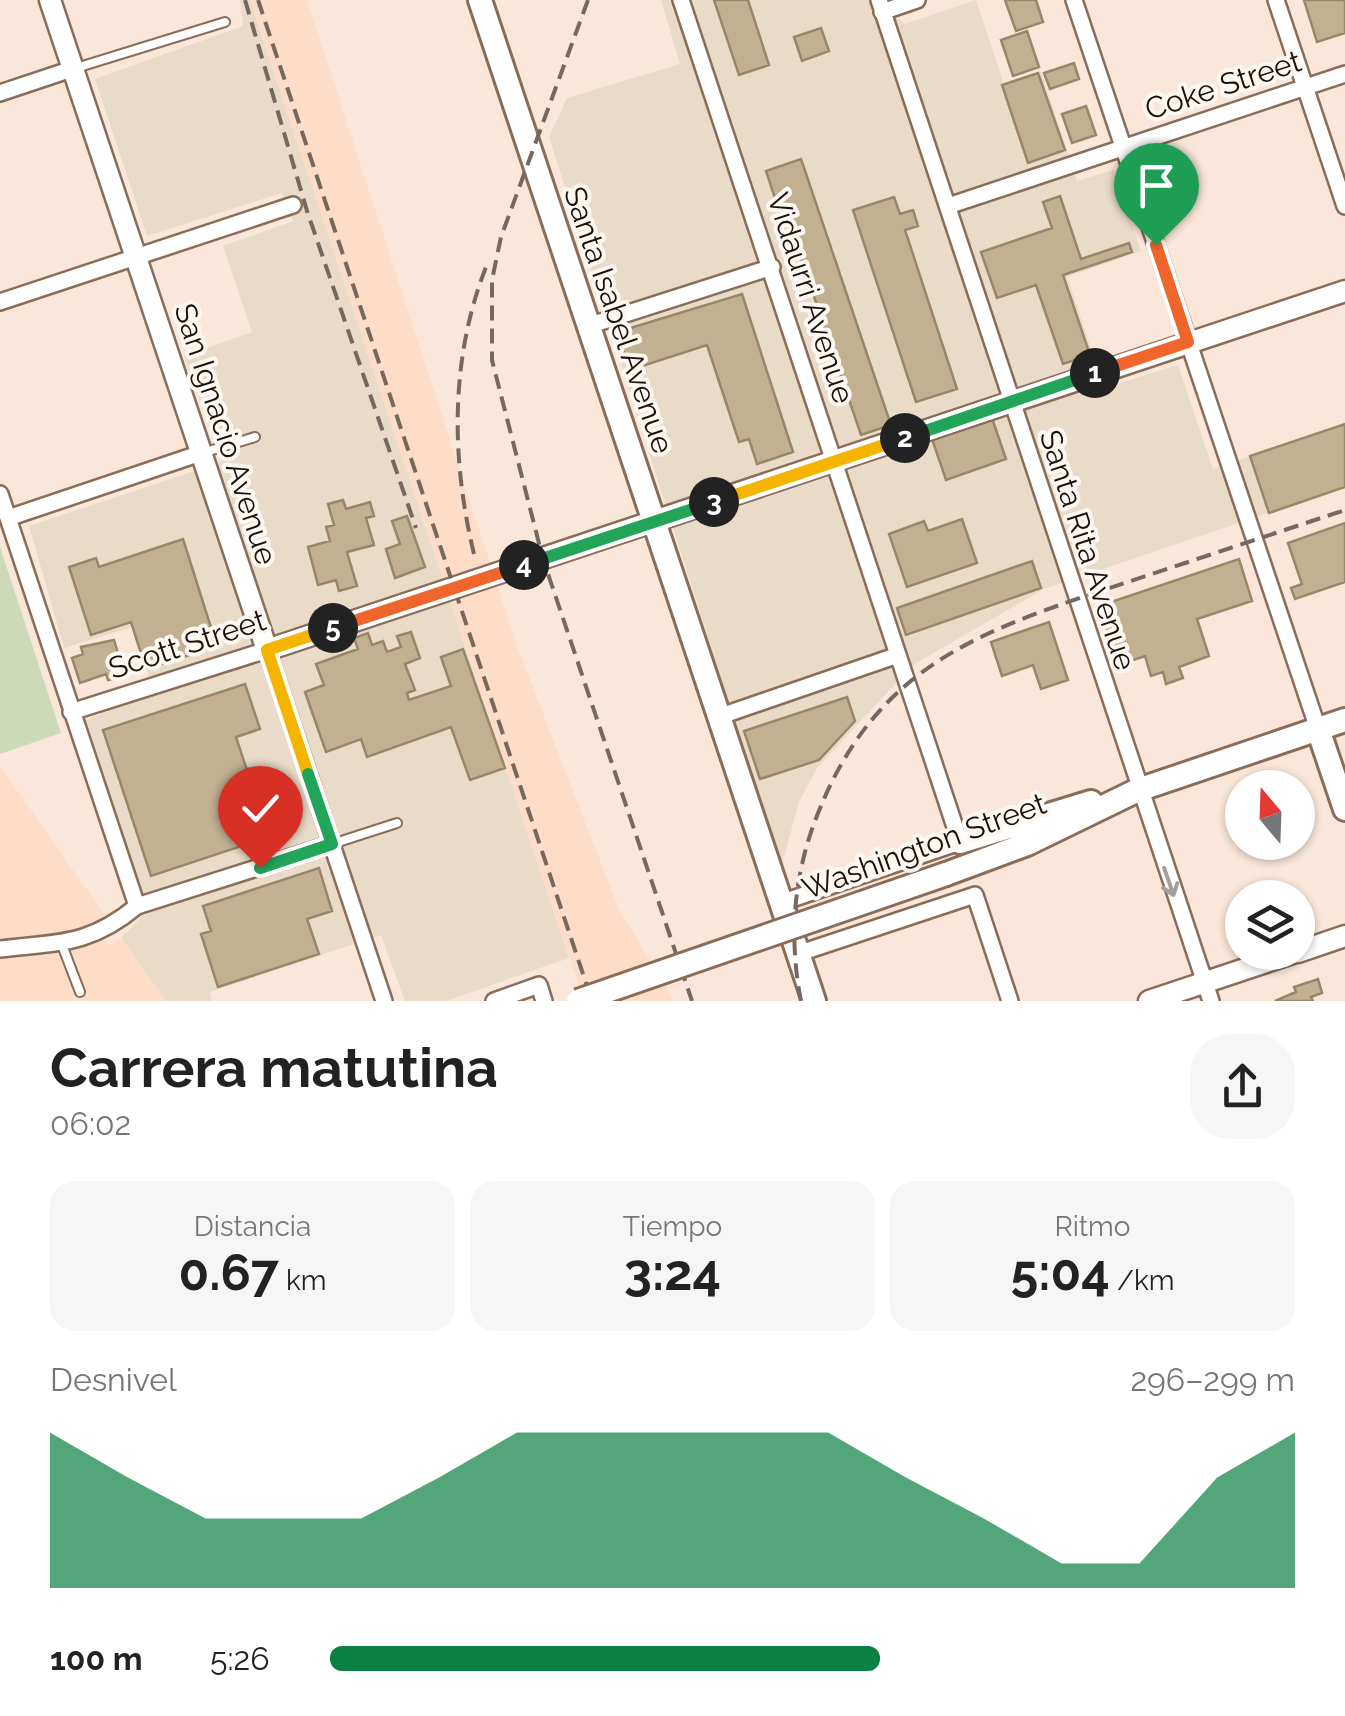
<!DOCTYPE html>
<html lang="es">
<meta charset="utf-8">
<style>
:root{--surface:#fff;--page:#f6f6f6;--text:#222;--muted:#767676;--accent:#0b8043}
body{margin:0;font-family:Raleway,sans-serif;background:var(--page);color:var(--text);height:100vh;display:flex;flex-direction:column;font-size:38px;white-space:nowrap}
*{box-sizing:border-box;margin:0}
p{font-size:32px;color:var(--muted)}
.icon{flex:none;width:55px;height:55px;fill:none;stroke:currentColor;stroke-width:2;stroke-linecap:round;stroke-linejoin:round}
.map{position:relative;height:1001px;overflow:hidden}
.side{display:flex;flex-direction:column;background:var(--surface);flex:1}
.side>*{flex:none}
.needle{width:65px;rotate:341deg}
.fabs{position:absolute;left:1225px;top:770px;display:grid;gap:20px}
.fabs a{display:grid;place-items:center;width:90px;height:90px;border-radius:50%;background:var(--surface);box-shadow:0 2px 8px #0004;font-size:50px}
.pin{position:absolute;display:grid;place-items:center;width:85px;height:85px;color:#fff;margin:-102px -42px;border-radius:50% 50% 50% 0;rotate:-45deg;box-shadow:0 0 10px #0007}
.pin .icon{rotate:45deg}
.km{position:absolute;width:50px;height:50px;margin:-25px;border-radius:50%;background:#222;color:#fff;font-size:28px;line-height:50px;text-align:center}
.round{display:grid;place-items:center;flex:none;width:105px;height:105px;border-radius:40px;background:var(--page)}
.headline{display:flex;align-items:center;justify-content:space-between;height:170px;padding:0 50px}
h1{font-size:55px;font-weight:700;line-height:75px}
.stats{display:grid;grid-template-columns:repeat(3,1fr);gap:15px;height:170px;padding:10px 50px}
.stats div{display:grid;align-content:center;border-radius:25px;background:var(--page);text-align:center}
.stats b{font-size:50px;font-weight:700}
.stats small{font-size:28px;font-weight:400}
.stats p{font-size:28px}
.chart{height:280px;padding:20px 50px}
.chart p{display:flex;justify-content:space-between}
.chart svg{width:100%;height:180px;margin-top:10px;fill:var(--accent);opacity:.7}
ul{padding:0 50px;list-style:none;font-size:32px}
li{display:grid;grid-template-columns:160px 120px 1fr;align-items:center;height:75px}
li i{height:25px;border-radius:12px;background:var(--accent)}
.map>svg:first-child{display:block}
.industrial{fill:#e9dbc8}
.built{fill:#fdddc8}
.green{fill:#cddab7}
.building{fill:#c3b092;stroke:#988669;stroke-width:2.5}
.lines{fill:none;stroke-linecap:round;stroke-linejoin:round}
.service-casing{stroke:#896d59;stroke-width:12}
.minor-casing{stroke:#896d59;stroke-width:20}
.tertiary-casing{stroke:#896d59;stroke-width:25}
.secondary-casing{stroke:#896d59;stroke-width:28}
.service{stroke:#fff;stroke-width:8}
.minor{stroke:#fff;stroke-width:15}
.tertiary{stroke:#fff;stroke-width:20}
.secondary{stroke:#fff;stroke-width:22}
.rail{stroke:#76685e;stroke-width:4;stroke-dasharray:15 8;stroke-linecap:butt}
.secondary-bridge-casing{stroke:#896d59;stroke-width:28;stroke-linecap:butt}
.secondary-bridge{stroke:#fff;stroke-width:22}
.oneway{stroke:#a39f9c}
.split-1-casing{stroke:#fff;stroke-width:20}
.split-2-casing{stroke:#fff;stroke-width:20}
.split-3-casing{stroke:#fff;stroke-width:20}
.split-4-casing{stroke:#fff;stroke-width:20}
.split-5-casing{stroke:#fff;stroke-width:20}
.split-6-casing{stroke:#fff;stroke-width:20}
.split-7-casing{stroke:#fff;stroke-width:20}
.split-1{stroke:#f0652b;stroke-width:12}
.split-2{stroke:#22a559;stroke-width:12}
.split-3{stroke:#f5b400;stroke-width:12}
.split-4{stroke:#22a559;stroke-width:12}
.split-5{stroke:#f0652b;stroke-width:12}
.split-6{stroke:#f5b400;stroke-width:12}
.split-7{stroke:#22a559;stroke-width:12}
.labels{text-anchor:middle;dominant-baseline:central;stroke-width:8;stroke-linejoin:round;paint-order:stroke}
.street-label{font-size:30px;fill:#1a1008;stroke:#fdf7f2}
</style>
<div class="map">
<svg width="1345" height="1001" viewBox="0 0 1345 1001">
<rect width="100%" height="100%" fill="#fae7d9"/>
<path class="industrial" d="M240,0H250L569,958L446,1001H405L381,935L210,992L212,1001H166L121,938L141,917L138,883L86,720L154,692L133,627L64,648L29,526L221,462L184,356L252,332L223,246L293,221L282,193L147,236L95,79L243,26Z
M661,0H870L905,24L976,0L1004,84L1041,72L1077,181L1113,170L1141,251L1067,277L1104,388L1178,365L1213,469L1345,423V487L1044,589L913,665L817,768L799,802L781,868L549,137L567,98L680,64Z"/>
<path class="built" d="M250,0H307L518,649L618,907L674,1001H584Z
M0,766L106,917L96,925L110,945L121,938L166,1001H0Z"/>
<path class="green" d="M0,547L61,733L0,754Z"/>
<path class="building" d="M714,0H748L769,65L739,75Z
M1005,0H1036L1043,22L1016,31Z
M1304,0H1345V33L1317,42Z
M821,28L829,51L802,61L794,37Z
M1027,31L1039,67L1013,76L1001,40Z
M1074,63L1079,79L1050,89L1044,73Z
M1038,73L1065,150L1028,163L1002,85Z
M1086,106L1096,135L1072,143L1062,114Z
M801,159L891,425L861,435L786,214L781,216L766,171Z
M1060,196L1081,259L1129,243L1132,252L1063,275L1090,355L1063,364L1036,285L997,298L981,252L1052,228L1043,202Z
M894,197L900,214L913,210L918,226L905,230L957,389L916,402L853,210Z
M742,294L793,452L757,464L749,439L739,442L707,345L630,370L617,332Z
M992,418L1006,459L946,480L932,439Z
M1345,424V487L1269,513L1250,456Z
M343,500L346,509L370,502L374,516L366,518L374,545L347,552L357,586L339,591L336,580L318,585L308,547L330,541L326,527L334,525L328,504Z
M407,516L425,567L395,578L386,549L400,544L392,521Z
M962,519L977,563L907,587L889,534L924,521L928,531Z
M1345,523V582L1295,599L1291,588L1302,584L1288,543Z
M183,539L214,637L202,641L205,650L146,669L131,622L91,635L69,567L96,558L99,567Z
M1239,559L1252,601L1197,619L1209,656L1179,667L1183,678L1166,684L1163,672L1151,676L1145,656L1119,665L1099,606Z
M1032,561L1041,588L906,635L897,608Z
M1049,622L1068,680L1041,689L1033,665L1002,676L991,642Z
M411,632L420,658L405,664L415,690L407,693L409,700L451,686L441,657L463,649L505,768L470,780L451,727L367,757L361,739L326,752L305,692L324,685L316,664L358,649L354,638L368,633L372,645L383,641L387,652L401,647L397,636Z
M114,640L119,657L110,660L116,678L108,680L106,674L80,683L72,658L83,654L81,647Z
M245,684L260,729L236,737L269,837L151,876L103,730Z
M847,697L855,721L819,760L760,779L744,731Z
M319,868L332,911L307,919L319,954L218,987L201,934L211,931L203,906Z
M1318,979L1322,993L1311,997L1313,1001H1275L1296,992L1294,987Z"/>
<g class="lines">
<g class="service-casing">
<path id="service" d="M76,68L225,22
M202,453L255,437
M332,844L397,823
M62,945L80,992"/>
</g>
<g class="minor-casing">
<path id="minor" d="M681,0L960,842L783,902
M879,0L1211,1001
M1074,0L1318,729
M1276,0L1345,206
M882,12L917,0
M0,93L72,69
M948,206L1345,74
M0,302L293,205
M591,325L772,267
M0,494L137,906
M8,518L201,453
M71,712L267,650L384,1001
M721,716L898,655
M0,949C58,942 89,946 137,906L332,844
M800,953L975,895L1010,1001
M494,1001L539,985L544,1001"/>
</g>
<g class="tertiary-casing">
<path id="tertiary" d="M50,0L267,650L1345,291
M1298,952L1345,936
M1149,1001L1296,952"/>
</g>
<g class="secondary-casing">
<path id="secondary" d="M480,0L814,1001
M1318,729L1345,809
M960,842L1091,802
M946,874L1027,844L1138,790L1345,720"/>
</g>
<use href="#service" class="service"/>
<use href="#minor" class="minor"/>
<use href="#tertiary" class="tertiary"/>
<use href="#secondary" class="secondary"/>
<path class="rail" d="M245,0L307,211L416,528
M258,0L592,1001
M588,0L501,237L492,280V360L543,559L692,1001
M474,554C451,459 450,359 486,267
M801,1001C789,940 793,879 815,821C874,664 982,630 1128,582C1200,558 1273,534 1345,510"/>
<g class="secondary-bridge-casing">
<path id="secondary-bridge" d="M578,1001L946,874"/>
</g>
<use href="#secondary-bridge" class="secondary-bridge"/>
</g>
<defs><path id="oneway-shaft" d="M-6 0H5M1.5-3L5.5 0L1.5 3" fill="none" stroke-width="1.6" stroke-linecap="round" stroke-linejoin="round" transform="scale(2.5)"/></defs>
<use class="oneway" href="#oneway-shaft" transform="translate(1169 882) rotate(71)"/>
<g class="lines">
<g class="split-1-casing">
<path id="split-1" d="M1095,373L1188,342L1156,245"/>
</g>
<g class="split-2-casing">
<path id="split-2" d="M905,438L1095,373"/>
</g>
<g class="split-3-casing">
<path id="split-3" d="M714,502L905,438"/>
</g>
<g class="split-4-casing">
<path id="split-4" d="M524,565L714,502"/>
</g>
<g class="split-5-casing">
<path id="split-5" d="M333,628L524,565"/>
</g>
<g class="split-6-casing">
<path id="split-6" d="M308,774L267,650L333,628"/>
</g>
<g class="split-7-casing">
<path id="split-7" d="M260,868L332,844L308,774"/>
</g>
<use href="#split-1" class="split-1"/>
<use href="#split-2" class="split-2"/>
<use href="#split-3" class="split-3"/>
<use href="#split-4" class="split-4"/>
<use href="#split-5" class="split-5"/>
<use href="#split-6" class="split-6"/>
<use href="#split-7" class="split-7"/>
</g>
<g class="labels">
<g class="street-label">
<text transform="translate(1223 85) rotate(-18)">Coke Street</text>
<text transform="translate(811 298) rotate(72)">Vidaurri Avenue</text>
<text transform="translate(619 320) rotate(71)">Santa Isabel Avenue</text>
<text transform="translate(226 434) rotate(72)">San Ignacio Avenue</text>
<text transform="translate(1088 550) rotate(72)">Santa Rita Avenue</text>
<text transform="translate(187 644) rotate(-18)">Scott Street</text>
<text transform="translate(924 846) rotate(-20)">Washington Street</text>
</g>
</g>
</svg>
<div class="fabs">
<a><svg class="needle" viewBox="-14 -14 28 28"><path d="M0-13l5 13h-10z" fill="#e53935"/><path d="M0 13l5-13h-10z" fill="#767676"/></svg></a>
<a><svg class="icon" aria-label="layers" viewBox="0 0 24 24"><path d="M12 4l9 5-9 5-9-5zM3 14l9 5 9-5"/></svg></a>
</div>
<div class="pin" style="left:1156px;top:245px;background:#1e9e55"><svg class="icon" aria-label="arrive" viewBox="0 0 24 24"><path d="M6 21V4h12l-3 4 3 4H6"/></svg></div>
<div class="pin" style="left:260px;top:868px;background:#d93025"><svg class="icon" aria-label="check" viewBox="0 0 24 24"><path d="M5 12l5 5 9-10"/></svg></div>
<b class="km" style="left:1095px;top:373px">1</b>
<b class="km" style="left:905px;top:438px">2</b>
<b class="km" style="left:714px;top:502px">3</b>
<b class="km" style="left:524px;top:565px">4</b>
<b class="km" style="left:333px;top:628px">5</b>
</div>
<section class="side">
<div class="headline"><div><h1>Carrera matutina</h1><p>06:02</p></div><a class="round"><svg class="icon" aria-label="share" viewBox="0 0 24 24"><path d="M12 15V3M7 8l5-5 5 5M5 13v7h14v-7"/></svg></a></div>
<div class="stats">
<div><p>Distancia</p><b>0.67<small> km</small></b></div>
<div><p>Tiempo</p><b>3:24</b></div>
<div><p>Ritmo</p><b>5:04<small> /km</small></b></div>
</div>
<div class="chart"><p><span>Desnivel</span>296–299 m</p>
<svg viewBox="0 0 160 44" preserveAspectRatio="none"><path d="M0 44V6L10 17L20 27L30 27L40 27L50 17L60 6L70 6L80 6L90 6L100 6L110 17L120 27L130 38L140 38L150 17L160 6V44z"/></svg>
</div>
<ul>
<li><b>100 m</b>5:26<i style="width:57%"></i></li>
</ul>
</section>
